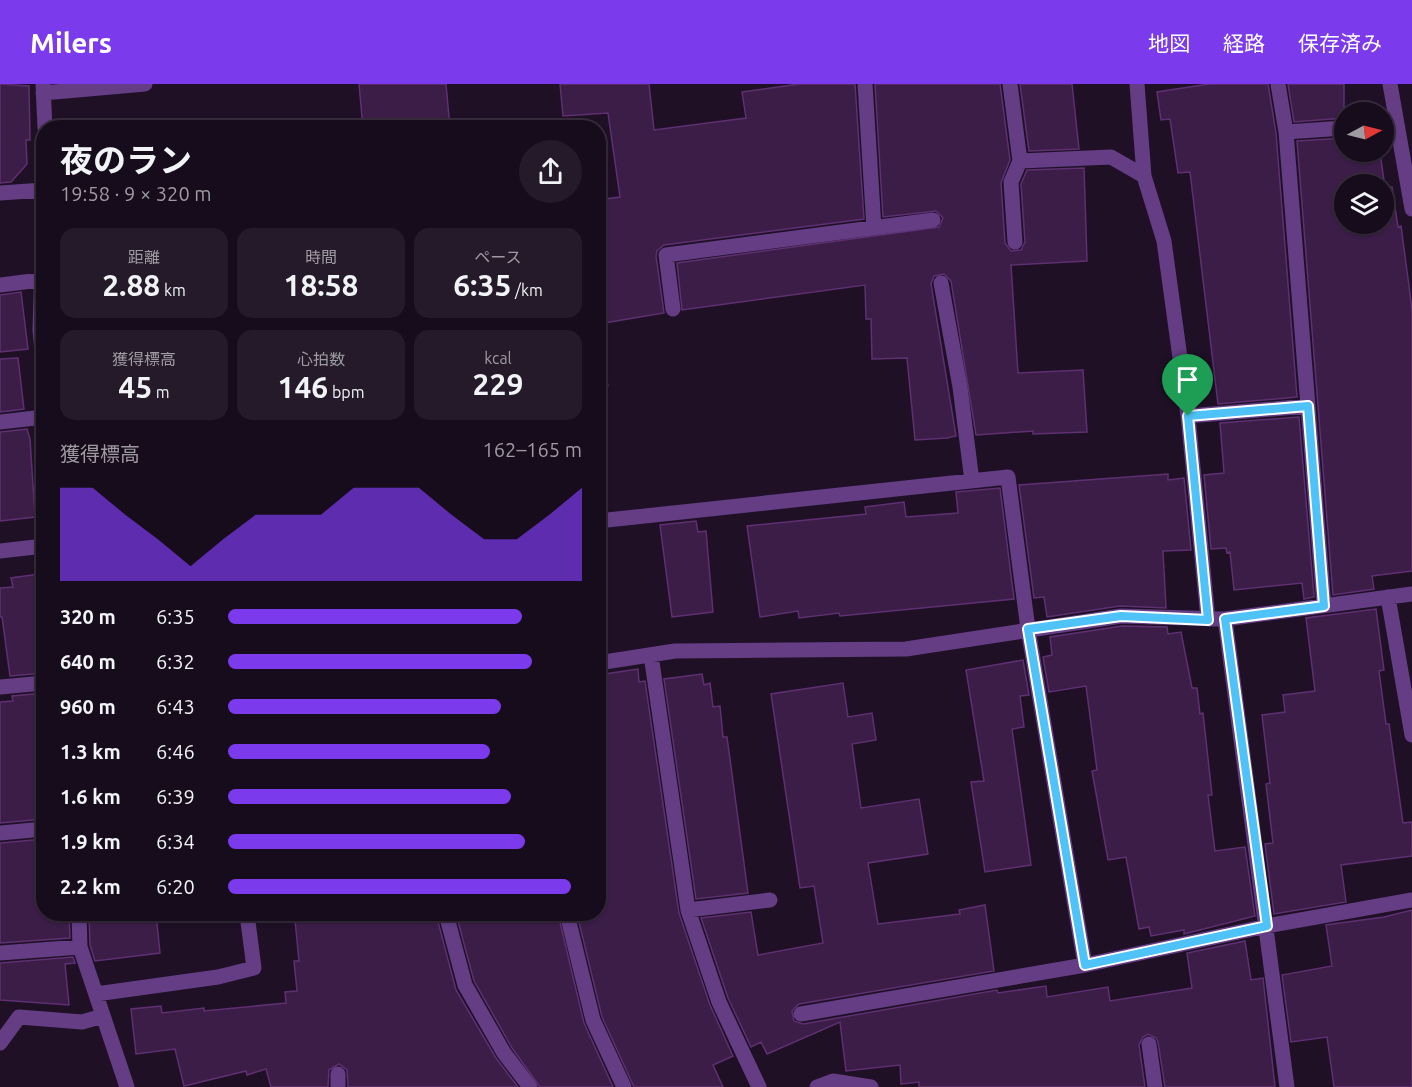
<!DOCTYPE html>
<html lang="ja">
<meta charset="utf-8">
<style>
:root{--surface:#170c1c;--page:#241a29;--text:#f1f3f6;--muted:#9e9ba3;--line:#362c3b;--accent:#7c3aed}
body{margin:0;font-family:Ubuntu,"Noto Sans JP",sans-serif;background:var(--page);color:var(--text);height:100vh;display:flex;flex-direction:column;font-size:22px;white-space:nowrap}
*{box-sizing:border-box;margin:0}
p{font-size:20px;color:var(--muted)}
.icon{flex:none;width:33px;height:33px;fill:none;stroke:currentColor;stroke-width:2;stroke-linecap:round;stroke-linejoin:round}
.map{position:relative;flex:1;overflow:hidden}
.sheet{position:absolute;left:36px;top:36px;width:570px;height:801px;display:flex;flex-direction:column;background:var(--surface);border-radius:24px;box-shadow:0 2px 4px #0004,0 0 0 2px var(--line)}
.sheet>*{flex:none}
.needle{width:39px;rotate:83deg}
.fabs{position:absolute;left:1334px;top:18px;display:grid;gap:12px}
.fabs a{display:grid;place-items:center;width:60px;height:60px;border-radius:50%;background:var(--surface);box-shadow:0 2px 4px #0004,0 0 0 2px var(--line);font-size:30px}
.pin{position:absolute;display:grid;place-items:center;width:51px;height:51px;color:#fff;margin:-62px -26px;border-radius:50% 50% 50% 0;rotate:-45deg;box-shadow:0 0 6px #0007}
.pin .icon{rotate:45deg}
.round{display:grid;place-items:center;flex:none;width:63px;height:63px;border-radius:32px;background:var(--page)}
.overview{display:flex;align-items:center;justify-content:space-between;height:102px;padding:0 24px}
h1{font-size:33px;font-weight:700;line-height:45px}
.figures{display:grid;grid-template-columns:repeat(3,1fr);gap:9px;height:102px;padding:6px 24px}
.figures div{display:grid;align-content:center;border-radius:15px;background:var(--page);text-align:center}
.figures b{font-size:30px;font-weight:700}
.figures small{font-size:16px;font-weight:400}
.figures p{font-size:16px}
.chart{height:168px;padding:12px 24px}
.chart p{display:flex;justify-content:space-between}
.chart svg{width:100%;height:108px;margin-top:6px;fill:var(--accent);opacity:.7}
ul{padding:0 24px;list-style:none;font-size:20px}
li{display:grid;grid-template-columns:96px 72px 1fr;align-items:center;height:45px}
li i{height:15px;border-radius:8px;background:var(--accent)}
header{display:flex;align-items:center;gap:36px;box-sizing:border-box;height:84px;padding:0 30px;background:var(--accent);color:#fff}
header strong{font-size:28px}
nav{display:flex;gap:33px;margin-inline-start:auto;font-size:21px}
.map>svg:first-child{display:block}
.building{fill:#3b1d47;stroke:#5e3072;stroke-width:1.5;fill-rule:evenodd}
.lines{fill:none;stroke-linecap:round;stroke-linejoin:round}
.minor{stroke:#643d84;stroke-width:15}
.route-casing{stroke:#fff;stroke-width:12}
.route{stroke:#4fc3f7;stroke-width:8}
</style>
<header>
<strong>Milers</strong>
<nav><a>地図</a><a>経路</a><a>保存済み</a></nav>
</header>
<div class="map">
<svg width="1412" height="1003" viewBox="0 0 1412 1003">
<rect width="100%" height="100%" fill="#1f1026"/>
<path class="building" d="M0,0L29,2L30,56H26L27,80L11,98L0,99Z
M359,0H446L450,44H363Z
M560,0H649L654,46L746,34L742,8L799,0H855L864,135L664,161L657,167L656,172L664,229L598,240V116L620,113L608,29L563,32Z
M875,0H1000L1010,76L1001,99L1005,159L1011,167L1021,166L1025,158L1021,100L1027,86L1084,84L1087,177L1011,181L1018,289L1083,286L1087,348L1033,350V347L976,351L951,197L944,190L934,192L931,200L956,352L947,354L915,356L907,274L872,275L871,235H866L865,201L682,226L677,179L939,143L943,134L936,127L883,133Z
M1020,0H1072L1079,65L1029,67Z
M1209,0H1268L1276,49L1297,313L1218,320L1190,88L1178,89L1170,35L1161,36L1157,8Z
M1288,0H1344V34L1294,38Z
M1344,54V68H1380L1385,104L1392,103L1398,143L1401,142L1412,225V487L1372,492L1374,505L1333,511L1297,57ZM1344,100H1383V140H1344Z
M21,208L28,265L0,268V211Z
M18,274L24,325L0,328V275Z
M1299,333L1314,513L1304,515L1302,499L1234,506L1230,468L1227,469L1226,464L1211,465L1204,391L1224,389L1220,339Z
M27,345L30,355L35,433L0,437V348Z
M1168,390V396L1184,394L1191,466L1163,467L1166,524L1120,522L1047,533L1044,513L1034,514L1019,401Z
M1000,404L1014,515L840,532L839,529L799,534L798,527L760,533L747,442L866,430L865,423L904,418L906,433L958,429L956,408Z
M696,437L698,448L706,447L713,528L672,533L660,441Z
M39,490V495L44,494V589L10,592L2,533H0V504L13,503L11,494Z
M1376,525L1384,586L1379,587L1386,640H1389L1403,739L1412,738V772L1341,781L1346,818L1274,830L1265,760L1273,759L1266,700L1270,699L1262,631L1285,628L1283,611L1315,607L1306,534Z
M1122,542L1167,543L1168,550L1181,548L1192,604H1197L1200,630L1203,629L1212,711H1208L1215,767L1245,763L1255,832L1184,850V846L1151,852L1149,843L1139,845L1126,773L1108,776L1092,687L1097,686L1086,602L1049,608L1043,573L1052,571L1050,553Z
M1023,576L1029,611L1020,612L1024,643L1012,645L1031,781L985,788L971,698L984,697L966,586Z
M638,585L639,598L645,597L679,829L710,921L733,972L713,981L723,1003H634L602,933L577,830H598V591Z
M702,590L704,601L710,599L713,623L720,622L723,653H727L748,809L696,815L664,595Z
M843,599L848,633L872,629L876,656L852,660L861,724L919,715L928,770L868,779L878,840L960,830L959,826L985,821L994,887L799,920L792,927L794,937L803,940L997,906L998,909L1046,902L1047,913L1108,903L1110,917L1192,904L1187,869L1245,857L1251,896L1263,894L1275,1003H1165L1158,958L1156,954L1148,950L1143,953L1139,961L1145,1003H919V998L901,1000L900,981L846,987L840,938L767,970L761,958L751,963L728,914L701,834L751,828L758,871L823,859L814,802L800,804L771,610Z
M44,609V735L0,739V618L13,617L12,612Z
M44,755V830H69L70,854L0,859V759Z
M1412,826V1003H1334L1327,953L1291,958L1282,891L1332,882L1326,841L1384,833Z
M89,830H156L160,869L95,877L90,861Z
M335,830H436L456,906L496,974L518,1003H348L347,986L339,980L329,986L328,1003H271L266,985L247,991L246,987L184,1002L175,965L136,970L131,925L161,922L162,929L204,924V927L286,919L285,908L297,907L294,877H299L295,836Z
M456,830H558L584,939L613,1003H540L512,964L474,897Z
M73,873L75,879L65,880L69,921L0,916V879Z"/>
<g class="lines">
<path class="minor" d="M43,0L45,44
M865,0L874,144
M1010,0L1020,77L1111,73L1144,92
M1137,0L1144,92L1164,157L1188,332L1208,535
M1278,0L1286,48L1324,522
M1390,0L1412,125
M43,9L145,0
M1286,48L1344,44
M44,107L40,246L44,289
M0,109L44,106
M1015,158L1011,98L1020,77
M941,199L960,303L972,397
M0,201L40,196
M673,225L666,171L933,136
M598,301H601
M1188,332L1308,322
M0,338L44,333
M598,437L1008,393L1028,545L1085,881
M0,467L44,462
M1388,513L1412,651
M1225,535L1287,1003
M651,571L688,826L719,918L759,1003
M598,579L675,567L906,565L1121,532L1225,535L1412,510
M0,603L44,599
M0,749L44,745
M688,826L770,816
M79,830L80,863L127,1003
M446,830L465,901L504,969L530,1003
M567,830L593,936L624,1003
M0,869L80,863
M96,910L218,893L254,884L247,830
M801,930L1085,881L1267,842L1412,816
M0,959L19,933L82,938L103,932
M1149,960L1155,1003
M338,990V1003
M817,1003L833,997L871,1003"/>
</g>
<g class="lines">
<g class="route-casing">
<path id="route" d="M1308,322L1324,522L1225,535L1267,842L1085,881L1028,545L1121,532L1208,536L1188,332Z"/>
</g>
<use href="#route" class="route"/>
</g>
</svg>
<div class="fabs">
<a><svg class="needle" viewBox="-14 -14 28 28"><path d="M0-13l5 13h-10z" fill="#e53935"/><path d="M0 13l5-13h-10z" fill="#9e9ba3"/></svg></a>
<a><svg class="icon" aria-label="layers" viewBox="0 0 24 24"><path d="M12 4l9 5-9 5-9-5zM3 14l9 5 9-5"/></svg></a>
</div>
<div class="pin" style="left:1188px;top:332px;background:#1e9e55"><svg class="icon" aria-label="arrive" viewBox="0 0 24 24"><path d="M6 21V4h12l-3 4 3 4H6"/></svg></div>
<section class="sheet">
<div class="overview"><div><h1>夜のラン</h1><p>19:58 · 9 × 320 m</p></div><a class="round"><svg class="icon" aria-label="share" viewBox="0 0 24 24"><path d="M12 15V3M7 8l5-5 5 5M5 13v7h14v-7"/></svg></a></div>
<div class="figures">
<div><p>距離</p><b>2.88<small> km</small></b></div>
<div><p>時間</p><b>18:58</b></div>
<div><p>ペース</p><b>6:35<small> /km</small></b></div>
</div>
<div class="figures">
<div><p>獲得標高</p><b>45<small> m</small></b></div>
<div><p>心拍数</p><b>146<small> bpm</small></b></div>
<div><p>kcal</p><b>229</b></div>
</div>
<div class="chart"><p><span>獲得標高</span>162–165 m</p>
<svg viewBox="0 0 160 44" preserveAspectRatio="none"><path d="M0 44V6L10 6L20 17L30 27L40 38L50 27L60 17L70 17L80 17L90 6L100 6L110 6L120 17L130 27L140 27L150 17L160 6V44z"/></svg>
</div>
<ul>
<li><b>320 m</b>6:35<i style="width:83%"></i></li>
<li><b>640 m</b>6:32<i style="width:86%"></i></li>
<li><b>960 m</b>6:43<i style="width:77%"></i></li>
<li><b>1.3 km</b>6:46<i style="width:74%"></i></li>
<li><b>1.6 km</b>6:39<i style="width:80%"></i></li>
<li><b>1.9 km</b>6:34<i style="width:84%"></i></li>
<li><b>2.2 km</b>6:20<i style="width:97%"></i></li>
</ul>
</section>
</div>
